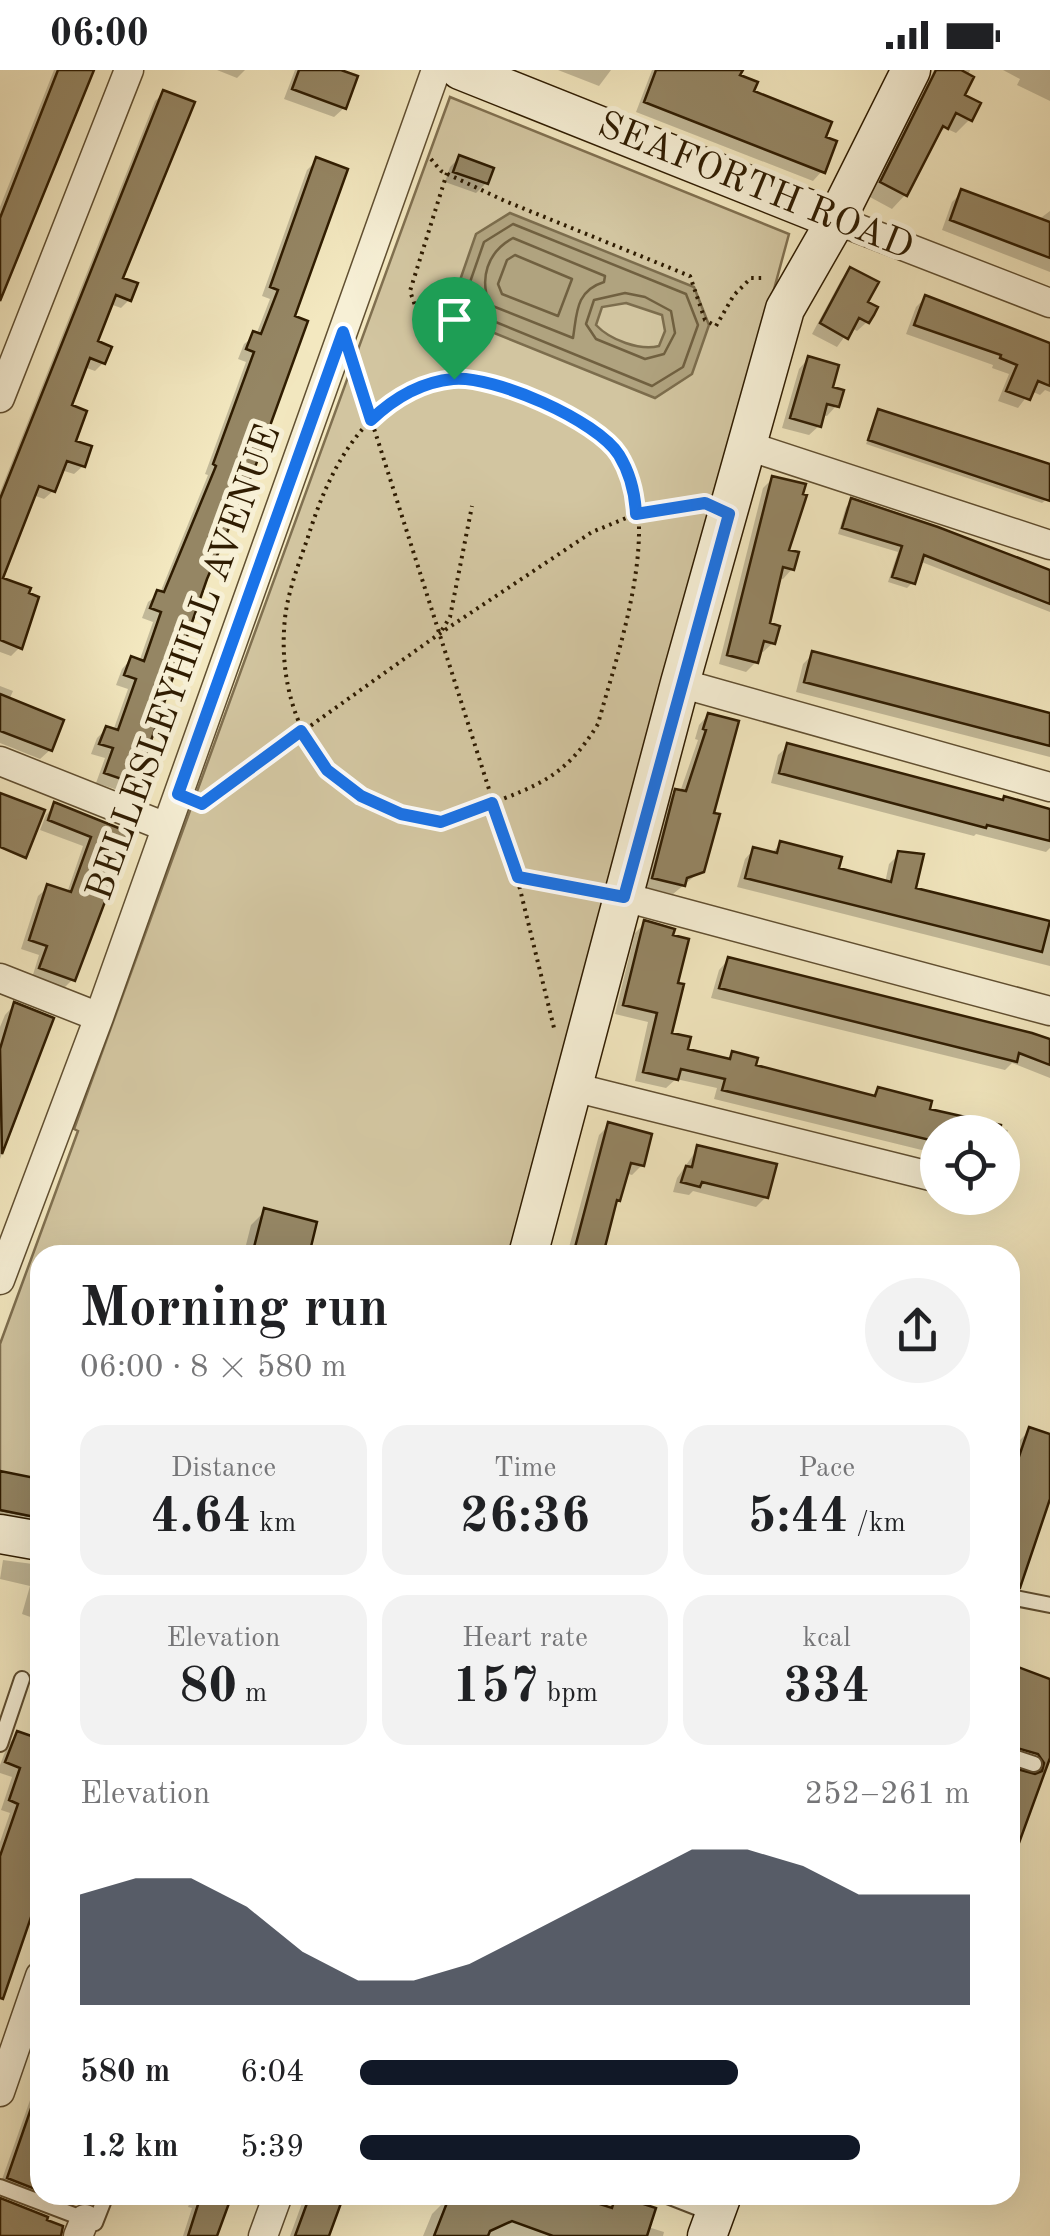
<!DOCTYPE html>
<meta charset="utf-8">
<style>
:root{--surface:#fff;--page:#f2f2f2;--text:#202124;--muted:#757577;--accent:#111827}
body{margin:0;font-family:"Old Standard TT",serif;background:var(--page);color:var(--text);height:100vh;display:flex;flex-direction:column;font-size:38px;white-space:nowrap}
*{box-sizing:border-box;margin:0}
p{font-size:32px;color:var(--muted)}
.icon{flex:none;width:55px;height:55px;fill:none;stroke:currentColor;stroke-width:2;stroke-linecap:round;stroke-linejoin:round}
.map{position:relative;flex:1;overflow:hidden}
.details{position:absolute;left:30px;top:1175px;width:990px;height:960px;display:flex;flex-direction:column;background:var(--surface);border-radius:30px;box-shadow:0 10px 40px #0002}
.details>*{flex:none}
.controls{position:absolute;left:920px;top:1045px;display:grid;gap:20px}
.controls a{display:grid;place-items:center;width:100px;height:100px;border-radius:50%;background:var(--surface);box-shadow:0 10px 40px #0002;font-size:50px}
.pin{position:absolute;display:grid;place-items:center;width:85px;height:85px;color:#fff;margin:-102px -42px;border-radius:50% 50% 50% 0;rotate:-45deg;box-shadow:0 0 10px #0007}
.pin .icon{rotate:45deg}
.round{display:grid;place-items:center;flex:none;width:105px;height:105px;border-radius:52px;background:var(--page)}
.headline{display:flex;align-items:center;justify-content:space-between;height:170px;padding:0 50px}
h1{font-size:55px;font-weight:600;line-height:75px}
.stats{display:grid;grid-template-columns:repeat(3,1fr);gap:15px;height:170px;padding:10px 50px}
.stats div{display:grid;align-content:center;border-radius:25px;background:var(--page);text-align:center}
.stats b{font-size:50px;font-weight:600}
.stats small{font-size:28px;font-weight:400}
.stats p{font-size:28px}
.chart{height:280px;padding:20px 50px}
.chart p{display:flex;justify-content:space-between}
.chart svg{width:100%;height:180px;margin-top:10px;fill:var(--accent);opacity:.7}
ul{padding:0 50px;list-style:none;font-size:32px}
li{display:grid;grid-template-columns:160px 120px 1fr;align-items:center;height:75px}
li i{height:25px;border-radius:12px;background:var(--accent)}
.status{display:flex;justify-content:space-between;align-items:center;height:70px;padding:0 50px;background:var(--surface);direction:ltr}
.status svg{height:28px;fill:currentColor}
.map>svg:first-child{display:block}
.green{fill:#d2c5a0;stroke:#807050;stroke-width:2.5}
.water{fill:#b0a37f;stroke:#7c6d4d;stroke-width:2.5;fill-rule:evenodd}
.shadow{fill:#0003}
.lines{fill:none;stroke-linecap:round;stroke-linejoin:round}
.shore{stroke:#706040;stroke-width:2.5}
.building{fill:#958664;stroke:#2f1c01;stroke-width:2.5}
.lane-casing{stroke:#604f31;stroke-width:18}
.street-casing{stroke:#604f31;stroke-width:31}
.secondary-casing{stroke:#2f1c01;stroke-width:41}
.path{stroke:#2f1c01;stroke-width:4;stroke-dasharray:2.5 5;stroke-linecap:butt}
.lane{stroke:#f7f0d6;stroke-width:14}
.street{stroke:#f7f0d6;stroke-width:28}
.secondary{stroke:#f7f0d6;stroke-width:38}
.route-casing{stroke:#fff;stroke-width:20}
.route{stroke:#1a73e8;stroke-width:12}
.labels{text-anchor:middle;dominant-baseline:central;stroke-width:10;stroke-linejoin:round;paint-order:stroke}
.street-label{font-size:38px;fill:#2f1c01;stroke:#f7f0d6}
</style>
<div class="status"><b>06:00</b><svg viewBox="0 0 49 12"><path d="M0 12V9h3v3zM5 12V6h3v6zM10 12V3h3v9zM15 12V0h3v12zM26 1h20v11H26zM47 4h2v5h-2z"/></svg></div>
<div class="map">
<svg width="1050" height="2166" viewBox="0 0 1050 2166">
<rect width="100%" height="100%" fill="#f3e8c0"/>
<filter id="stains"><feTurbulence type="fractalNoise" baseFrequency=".002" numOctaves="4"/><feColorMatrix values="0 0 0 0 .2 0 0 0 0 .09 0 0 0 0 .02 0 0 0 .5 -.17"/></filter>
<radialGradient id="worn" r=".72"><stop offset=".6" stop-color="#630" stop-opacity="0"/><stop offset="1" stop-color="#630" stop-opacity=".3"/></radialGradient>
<path class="green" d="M450,27L789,164L515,1175L511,1185H40V1448L0,1440V1274L78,1061L74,1059Z"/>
<path class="water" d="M510,143L694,217L709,255L692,304L655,328L472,254L458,216L476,164ZM626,233L662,245L665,261L659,276C640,281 610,270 596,255L602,237Z"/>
<path class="shadow" d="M54,0H92L0,230V137Z
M217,0H245L237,8Z
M295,0H334L344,38L334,47L284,29Z
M558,0H611L599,16Z
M652,0H740L737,7L751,22L823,68L822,101L813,111L636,42Z
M934,0H970L961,26L970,49L956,63L945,58L934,68L905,125L892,139L868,126Z
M1003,0H1050V31L1017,15L1020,9Z
M164,23L120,209L129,230L121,238L110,234L95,273L103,293L95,301L84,297L69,337L73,373L83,396L74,404L61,400L53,421L44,429L33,425L0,508V422L155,31Z
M459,88L486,113L476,123L445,112L450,97Z
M317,90L205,508L133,713L124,722L96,713L105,688L91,684L97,668L107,658L113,661L128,619L116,615L122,599L131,589L139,592L153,552L142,548L148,532L160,523L208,405L205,404L246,292L238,289L244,274L256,265L270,229L262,226L307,100Z
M962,122L1038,150L1050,141V202L942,160L952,132Z
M850,200L865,233L867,252L857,261L851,258L837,277L812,264L841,210Z
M925,228L1050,276V322L1045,320L1040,325L1031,321L1018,338L998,331L1009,304L992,298L993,295L906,264L916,237Z
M808,289L830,319L836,336L827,346L822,345L819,356L809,365L782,358L799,299Z
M878,342L1050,397L1047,429L1042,433L866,374Z
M772,409L786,482L792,499L783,509L778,508L766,555L773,573L763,582L759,581L756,592L746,602L719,594L763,418Z
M852,431L1050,503V542L919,491L912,513L907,518L888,512L898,482L838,464L846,437Z
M0,509L20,577L11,586L0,582Z
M813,584L1050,646V687L796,622L803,594Z
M0,616L13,621L9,630L50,680L40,689L0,673Z
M708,645L710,744L702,800L673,824L644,817L666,731L676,721L680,722L698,670L695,669L699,655Z
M788,676L1002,732L1050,740V778L1046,782L976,764L974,766L771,713L778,685Z
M55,735L127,764L73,909L63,919L32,908L39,885L21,879L38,826L48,817L67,823L83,776L40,760L46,745Z
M781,773L836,800L885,813L889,794L899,784L912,819L1050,854V896L737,817L745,789L754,779L771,784Z
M645,853L675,915L669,965L685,981L726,990L732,984L753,997L871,1027L879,1019L927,1041L1008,1060L1002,1082V1062H938V1084L714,1029L717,1018L676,1009L666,1018L635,1011L648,952L615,944L635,863Z
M728,890L1050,972V1008L1012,993L1005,1000L711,928L719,900Z
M14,935L50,949L0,1089V957L5,945Z
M609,1055L642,1095L632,1105L625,1103L618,1130L613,1135L601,1183L609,1185H567L599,1065Z
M698,1078L766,1127L756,1137L693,1121L689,1125L673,1122L677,1108Z
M265,1141L306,1185H217L224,1178L244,1183L251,1155Z
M1030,1360L1050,1367V1421L1019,1514L1010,1522V1389L1015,1375Z
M0,1404L40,1411V1465L0,1457Z
M3,1490L40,1495V1555L34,1554L36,1549L22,1544L30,1516L0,1509Z
M1010,1596L1050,1612V1683L1010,1792Z
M18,1664L38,1671L40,1666V1815L0,1930V1772L10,1743L1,1740L12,1707L0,1703V1695L8,1674Z
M40,2002V2125H53L43,2135L0,2115Z
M193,2125H230L214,2166H183L192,2138L188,2137Z
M305,2125H342L327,2166H290Z
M451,2125H567L606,2139L617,2128L648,2157L664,2162L663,2166H423L432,2144Z"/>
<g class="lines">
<path class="shore" d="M513,154L686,224L698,255L683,297L652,316L481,246L469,215L484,172Z
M513,168L605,206L604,212C575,221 577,244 573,268L490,235C479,209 487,182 513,168Z
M515,185L572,209L558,246L502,224L498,214L507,190Z
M625,223L645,227L671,241L675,263L664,284L645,289L596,269L586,254L594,230Z"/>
</g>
<path class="building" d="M58,0H94L0,231V148Z
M299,0H341L358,6L346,39L292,19Z
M656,0H743L740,5L758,12L754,21L832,52L826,67L837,71L825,103L644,32Z
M936,0H961L974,7L965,25L981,33L972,51L956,43L948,59L943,56L907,126L880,112Z
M163,20L195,32L123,208L138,213L131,231L116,225L98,271L112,277L105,294L90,288L72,335L87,341L76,371L92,376L85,397L67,391L55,422L39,416L3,508L31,518L29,523L39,527L22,579L0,570V429Z
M459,85L494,98L488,114L453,102Z
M316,87L348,99L295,246L308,251L254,400L207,509L136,714L104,703L113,678L99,674L106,656L118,660L136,609L124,605L131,586L144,591L161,542L150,538L157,520L164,522L216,396L213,394L254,282L246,279L253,261L261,264L278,220L270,217Z
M961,119L1050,152V188L950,150Z
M850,197L879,212L868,232L878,237L874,245L869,253L859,248L848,269L820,253Z
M925,225L1050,273V316L1038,311L1030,330L1006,321L1017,295L1000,288L1001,285L914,255Z
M808,286L839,295L833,317L844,320L839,337L827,334L821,357L790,348Z
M878,339L1050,394V431L868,370Z
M772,406L806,414L803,424L807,425L789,480L799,482L794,500L783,497L770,553L780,556L775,574L764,571L758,593L727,585Z
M851,428L938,457L1050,500V534L924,485L915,514L892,507L902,476L842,458Z
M812,581L1050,643V676L804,612Z
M0,624L64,650L52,681L0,661Z
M708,643L739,651L714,743L720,744L704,802L687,808L685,816L652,808L675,719L686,721L706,660L703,659Z
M787,673L1003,730L1004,726L1050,739V771L987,755L986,758L779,703Z
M0,723L45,740L26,788L0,777Z
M54,732L131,763L75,911L39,898L47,876L29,870L47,814L71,822L91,767L48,750Z
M780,771L842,787L839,798L891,812L898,781L924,784L916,818L1050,851L1042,882L745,808L753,777L777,783Z
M644,850L675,859L673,865L689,869L678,913L684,914L672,963L691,967L688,979L730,989L732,981L758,988L756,995L875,1026L878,1017L932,1031L930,1039L1001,1055L1000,1062H938V1072L722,1020L725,1009L681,999L678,1010L643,1002L657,943L623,935Z
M728,887L1032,963L1050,969V995L1019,983L1017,992L719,918Z
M14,932L54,948L2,1084L0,979Z
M608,1052L652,1064L644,1096L631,1093L620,1131L617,1130L603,1185H573Z
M697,1075L777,1094L768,1128L702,1112L700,1117L681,1112L686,1096L692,1097Z
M264,1138L317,1152L309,1185H252Z
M1029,1357L1050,1364V1429L1020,1518L1010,1517V1413Z
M0,1401L40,1409V1448L0,1440Z
M1010,1594L1050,1609V1688L1012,1792L1010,1697L1035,1704L1042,1701L1044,1693L1038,1684L1010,1676Z
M17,1661L40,1669V1821L3,1929L0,1928V1786L18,1734L9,1730L20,1698L5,1692Z
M37,2021L40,2022V2121L7,2108Z
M201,2125H232L217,2166H188Z
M310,2125H344L329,2166H295Z
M450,2125H572L612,2138L616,2125L656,2138L647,2166H553L512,2151L490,2161L488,2166H434Z
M0,2128L48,2147L47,2150L63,2156L61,2166H0Z"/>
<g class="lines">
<g class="lane-casing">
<path id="lane" d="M1010,1527L1050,1535
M0,1674L22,1609
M1010,1686L1034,1694
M0,2117L95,2153L106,2125
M665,2125L711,2143"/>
</g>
<g class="street-casing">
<path id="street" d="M836,150L1050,233
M0,328L129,0
M748,376L1050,475
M680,613L1050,717
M0,691L166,757
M624,827L1050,941
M0,908L99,947
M573,1017L938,1108
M0,1210L99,947L436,0
M0,2022L40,1906
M78,2166L85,2149
M263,2166L278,2125"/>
</g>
<g class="secondary-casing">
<path id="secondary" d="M460,0L836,150
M528,1185L680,613L785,239L836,150L911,0
M0,1464L40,1471
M707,2166L722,2125"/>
</g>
<path class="path" d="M431,89L441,101L505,131L690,206L705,250L716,256L734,225L751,208H766
M447,103L410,221L420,250L453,308
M356,302L517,807L554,958L558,960
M453,309C494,311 525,324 561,343C580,352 604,364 617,381C668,447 617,583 598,654C566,706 540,715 484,736C472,741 455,751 441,752C421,754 394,742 376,733C305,702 277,622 285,548C288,521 299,493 308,467C323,419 344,371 384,338C404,321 428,314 453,309Z
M442,560L450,547L472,436
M201,734L439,564L592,462L636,444L701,433
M517,807L596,822"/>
<use href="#lane" class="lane"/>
<use href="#street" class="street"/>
<use href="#secondary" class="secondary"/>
</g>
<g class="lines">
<g class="route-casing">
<path id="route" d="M343,262L371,350C393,329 421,312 453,309C493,305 597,350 619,385C630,403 635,423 636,444L705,433L729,444L624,827L518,807L492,733L441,752L401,744L361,726L327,700L301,661L202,734L178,724Z"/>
</g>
<use href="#route" class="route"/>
</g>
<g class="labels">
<g class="street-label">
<text transform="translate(755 117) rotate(22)">SEAFORTH ROAD</text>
<text transform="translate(185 593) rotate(-70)">BELLESLEYHILL AVENUE</text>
</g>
</g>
<rect width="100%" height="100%" filter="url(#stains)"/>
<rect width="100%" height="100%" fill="url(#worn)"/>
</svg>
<div class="controls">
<a><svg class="icon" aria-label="locate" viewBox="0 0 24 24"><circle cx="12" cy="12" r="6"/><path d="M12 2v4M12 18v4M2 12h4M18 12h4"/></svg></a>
</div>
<div class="pin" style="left:454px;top:309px;background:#1e9e55"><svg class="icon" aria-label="arrive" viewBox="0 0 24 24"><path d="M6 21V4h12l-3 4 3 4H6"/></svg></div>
<section class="details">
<div class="headline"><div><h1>Morning run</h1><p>06:00 · 8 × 580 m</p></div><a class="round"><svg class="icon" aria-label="share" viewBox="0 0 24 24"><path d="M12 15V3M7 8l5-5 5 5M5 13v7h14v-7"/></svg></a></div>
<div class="stats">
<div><p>Distance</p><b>4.64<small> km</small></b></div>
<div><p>Time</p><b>26:36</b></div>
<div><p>Pace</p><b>5:44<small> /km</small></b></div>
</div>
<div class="stats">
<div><p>Elevation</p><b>80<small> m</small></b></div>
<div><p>Heart rate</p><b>157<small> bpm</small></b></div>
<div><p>kcal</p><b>334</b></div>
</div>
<div class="chart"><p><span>Elevation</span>252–261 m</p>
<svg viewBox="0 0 160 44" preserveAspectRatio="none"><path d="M0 44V17L10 13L20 13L30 20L40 31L50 38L60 38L70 34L80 27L90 20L100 13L110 6L120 6L130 10L140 17L150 17L160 17V44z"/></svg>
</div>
<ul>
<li><b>580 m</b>6:04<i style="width:62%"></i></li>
<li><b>1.2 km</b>5:39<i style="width:82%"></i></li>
</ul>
</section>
</div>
